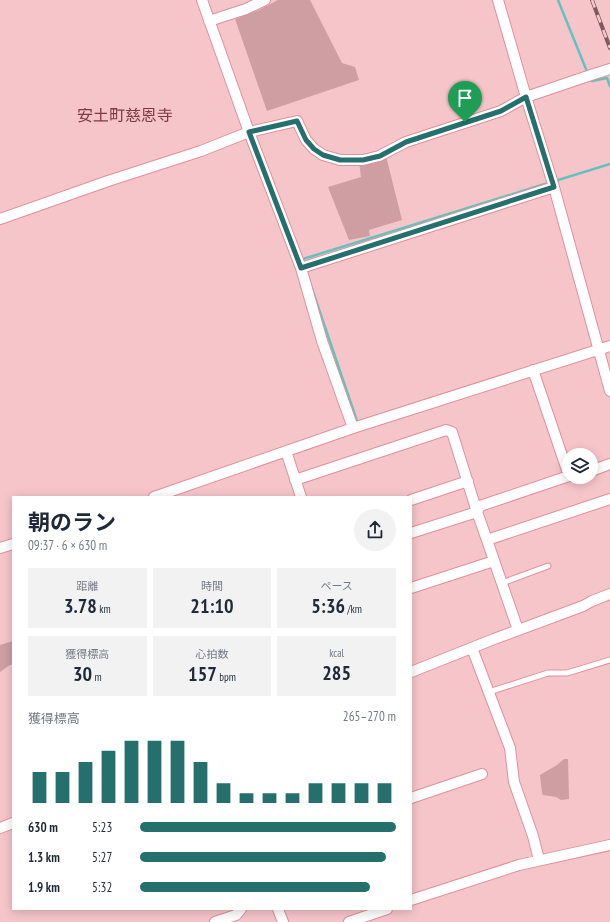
<!DOCTYPE html>
<html lang="ja">
<meta charset="utf-8">
<style>
:root{--surface:#fff;--page:#f2f2f3;--text:#1f2937;--muted:#747a83;--accent:#25706c}
body{margin:0;font-family:"PT Sans Narrow","Noto Sans JP",sans-serif;background:var(--page);color:var(--text);height:100vh;display:flex;flex-direction:column;font-size:15px;white-space:nowrap}
*{box-sizing:border-box;margin:0}
p{font-size:13px;color:var(--muted)}
.icon{flex:none;width:22px;height:22px;fill:none;stroke:currentColor;stroke-width:2;stroke-linecap:round;stroke-linejoin:round}
.map{position:relative;flex:1;overflow:hidden}
.side{position:absolute;left:12px;top:496px;width:400px;height:414px;display:flex;flex-direction:column;background:var(--surface);border-radius:0px;box-shadow:0 2px 10px #0003}
.side>*{flex:none}
.controls{position:absolute;left:562px;top:448px;display:grid;gap:8px}
.controls a{display:grid;place-items:center;width:36px;height:36px;border-radius:50%;background:var(--surface);box-shadow:0 2px 10px #0003;font-size:20px}
.pin{position:absolute;display:grid;place-items:center;width:34px;height:34px;color:#fff;margin:-41px -17px;border-radius:50% 50% 50% 0;rotate:-45deg;box-shadow:0 0 4px #0007}
.pin .icon{rotate:45deg}
.round{display:grid;place-items:center;flex:none;width:42px;height:42px;border-radius:21px;background:var(--page)}
.summary{display:flex;align-items:center;justify-content:space-between;height:68px;padding:0 16px}
h1{font-size:22px;font-weight:700;line-height:30px}
.metrics{display:grid;grid-template-columns:repeat(3,1fr);gap:6px;height:68px;padding:4px 16px}
.metrics div{display:grid;align-content:center;border-radius:0px;background:var(--page);text-align:center}
.metrics b{font-size:20px;font-weight:700}
.metrics small{font-size:11px;font-weight:400}
.metrics p{font-size:11px}
.chart{height:112px;padding:8px 16px}
.chart p{display:flex;justify-content:space-between}
.chart svg{width:100%;height:72px;margin-top:4px;stroke:var(--accent);stroke-width:6}
ul{padding:0 16px;list-style:none;font-size:13px}
li{display:grid;grid-template-columns:64px 48px 1fr;align-items:center;height:30px}
li i{height:10px;border-radius:5px;background:var(--accent)}
.map>svg:first-child{display:block}
.green{fill:#ce9ea3}
.lines{fill:none;stroke-linecap:round;stroke-linejoin:round}
.stream{stroke:#64c2bd;stroke-width:2.5}
.service-casing{stroke:#df919b;stroke-width:7}
.minor-casing{stroke:#df919b;stroke-width:12}
.service{stroke:#fff;stroke-width:5}
.minor{stroke:#fff;stroke-width:10}
.rail-casing{stroke:#7e595e;stroke-width:4}
.rail{stroke:#f6c5ca;stroke-width:2.5;stroke-dasharray:8;stroke-linecap:butt}
.route-casing{stroke:#fff;stroke-width:8}
.route{stroke:#25706c;stroke-width:5}
.labels{text-anchor:middle;dominant-baseline:central;stroke-width:3;stroke-linejoin:round;paint-order:stroke}
.quarter-label{font-size:16px;fill:#7d3945;stroke:#f6c5ca}
</style>
<div class="map">
<svg width="610" height="922" viewBox="0 0 610 922">
<rect width="100%" height="100%" fill="#f6c5ca"/>
<path class="green" d="M278,0H310L342,63L355,67L359,80L267,111L235,19L259,10Z
M386,156L402,220L369,230L370,236L349,240L328,187L361,177L359,162Z
M13,641V665H10L0,672V645Z
M564,759H568L569,799L561,800L556,797L543,795L542,793L540,775L557,765Z"/>
<g class="lines">
<path class="stream" d="M558,0L588,74
M590,78L592,81L607,78L610,86
M555,181L610,164
M303,262V259L545,184
M309,280L357,421"/>
<g class="service-casing">
<path id="service" d="M502,583L548,566
M489,692L548,673H567L610,660"/>
</g>
<g class="minor-casing">
<path id="minor" d="M202,0L249,132L301,268L322,341L353,428
M498,0L526,97L554,187L610,391
M209,21L246,9L265,0
M0,219L108,181L201,151L249,132L297,121L306,140L314,149L323,155L340,160H363L379,156L406,142L501,111L526,97L591,75L610,69
M301,268L554,187
M533,370L569,476
M286,451L301,497
M591,471L610,464
M295,480L446,430L452,432L477,512L487,540L518,630
M154,497L353,428L610,346
M411,500L468,481
M411,533L477,512L480,506L569,476
M487,540L610,499
M0,548L13,544
M411,588L494,561
M472,648L510,748L514,782L533,836L539,860
M411,672L494,639L583,606L592,601L610,594
M411,798L482,774
M0,828L13,823
M411,900L519,865L610,845
M278,909L283,922
M215,922L236,915L241,909
M349,922L387,909"/>
</g>
<use href="#service" class="service"/>
<use href="#minor" class="minor"/>
<g class="rail-casing">
<path id="rail" d="M592,0L610,48"/>
</g>
<use href="#rail" class="rail"/>
</g>
<g class="lines">
<g class="route-casing">
<path id="route" d="M526,97L554,187L301,268L249,132L297,121L306,140L314,149L323,155L340,160H363L380,156L406,142L501,111Z"/>
</g>
<use href="#route" class="route"/>
</g>
<g class="labels">
<g class="quarter-label">
<text x="125" y="115">安土町慈恩寺</text>
</g>
</g>
</svg>
<div class="controls">
<a><svg class="icon" aria-label="layers" viewBox="0 0 24 24"><path d="M12 4l9 5-9 5-9-5zM3 14l9 5 9-5"/></svg></a>
</div>
<div class="pin" style="left:465px;top:122px;background:#1e9e55"><svg class="icon" aria-label="arrive" viewBox="0 0 24 24"><path d="M6 21V4h12l-3 4 3 4H6"/></svg></div>
<section class="side">
<div class="summary"><div><h1>朝のラン</h1><p>09:37 · 6 × 630 m</p></div><a class="round"><svg class="icon" aria-label="share" viewBox="0 0 24 24"><path d="M12 15V3M7 8l5-5 5 5M5 13v7h14v-7"/></svg></a></div>
<div class="metrics">
<div><p>距離</p><b>3.78<small> km</small></b></div>
<div><p>時間</p><b>21:10</b></div>
<div><p>ペース</p><b>5:36<small> /km</small></b></div>
</div>
<div class="metrics">
<div><p>獲得標高</p><b>30<small> m</small></b></div>
<div><p>心拍数</p><b>157<small> bpm</small></b></div>
<div><p>kcal</p><b>285</b></div>
</div>
<div class="chart"><p><span>獲得標高</span>265–270 m</p>
<svg viewBox="0 0 160 44" preserveAspectRatio="none"><path d="M5 44V25M15 44V25M25 44V19M35 44V12M45 44V6M55 44V6M65 44V6M75 44V19M85 44V32M95 44V38M105 44V38M115 44V38M125 44V32M135 44V32M145 44V32M155 44V32"/></svg>
</div>
<ul>
<li><b>630 m</b>5:23<i style="width:100%"></i></li>
<li><b>1.3 km</b>5:27<i style="width:96%"></i></li>
<li><b>1.9 km</b>5:32<i style="width:90%"></i></li>
</ul>
</section>
</div>
